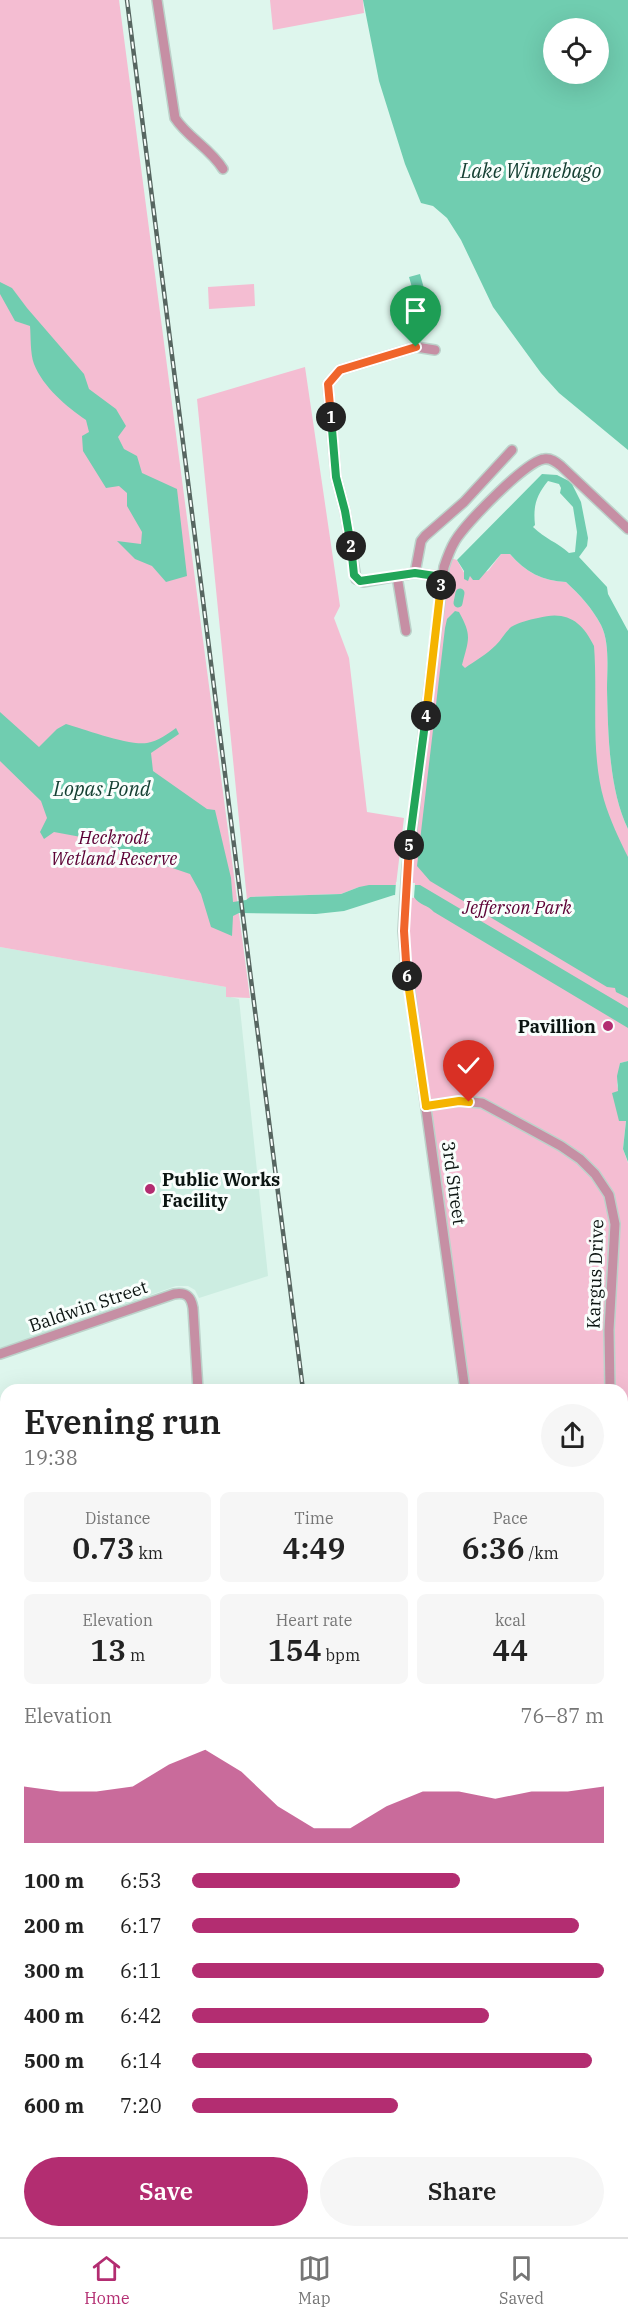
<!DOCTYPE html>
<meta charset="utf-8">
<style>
:root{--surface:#fff;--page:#f6f6f6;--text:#222;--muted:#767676;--line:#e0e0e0;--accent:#b32d71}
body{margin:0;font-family:"IBM Plex Serif",serif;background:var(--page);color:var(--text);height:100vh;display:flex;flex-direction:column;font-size:22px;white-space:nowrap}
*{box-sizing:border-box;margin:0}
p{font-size:20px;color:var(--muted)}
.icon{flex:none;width:33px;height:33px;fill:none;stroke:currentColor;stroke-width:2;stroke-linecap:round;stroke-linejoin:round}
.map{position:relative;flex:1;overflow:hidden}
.sheet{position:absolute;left:0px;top:1384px;width:628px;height:854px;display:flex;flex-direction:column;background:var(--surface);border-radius:18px 18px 0 0;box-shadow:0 6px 24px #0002}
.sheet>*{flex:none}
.buttons{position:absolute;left:543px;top:18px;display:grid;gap:12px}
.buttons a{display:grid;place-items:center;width:66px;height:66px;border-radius:50%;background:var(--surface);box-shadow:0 6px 24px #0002;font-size:30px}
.pin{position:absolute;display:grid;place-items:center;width:51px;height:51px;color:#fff;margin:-62px -26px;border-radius:50% 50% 50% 0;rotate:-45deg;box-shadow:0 0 6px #0007}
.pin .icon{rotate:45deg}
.km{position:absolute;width:30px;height:30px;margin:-15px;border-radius:50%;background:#222;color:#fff;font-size:16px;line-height:30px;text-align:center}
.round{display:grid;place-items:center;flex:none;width:63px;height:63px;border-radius:32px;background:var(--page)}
.overview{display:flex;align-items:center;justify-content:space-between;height:102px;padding:0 24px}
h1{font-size:33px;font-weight:600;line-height:45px}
.metrics{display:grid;grid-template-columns:repeat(3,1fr);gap:9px;height:102px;padding:6px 24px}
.metrics div{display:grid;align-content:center;border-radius:9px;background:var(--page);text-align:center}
.metrics b{font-size:30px;font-weight:600}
.metrics small{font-size:16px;font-weight:400}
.metrics p{font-size:16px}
.chart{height:168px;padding:12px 24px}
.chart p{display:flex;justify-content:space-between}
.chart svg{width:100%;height:108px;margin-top:6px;fill:var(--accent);opacity:.7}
.button{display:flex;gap:12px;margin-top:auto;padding:12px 24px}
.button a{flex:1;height:69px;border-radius:36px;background:var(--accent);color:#fff;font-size:24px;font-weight:600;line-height:69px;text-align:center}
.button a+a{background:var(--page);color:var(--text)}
ul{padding:0 24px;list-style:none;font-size:20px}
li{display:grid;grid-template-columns:96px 72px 1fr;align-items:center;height:45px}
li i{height:15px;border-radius:8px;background:var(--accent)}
.tab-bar{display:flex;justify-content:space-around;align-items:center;height:84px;border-top:2px solid var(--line);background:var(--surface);font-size:16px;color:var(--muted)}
.tab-bar a{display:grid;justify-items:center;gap:3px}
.tab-bar .current{color:var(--accent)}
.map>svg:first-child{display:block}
.built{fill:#ccede1}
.green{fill:#f4bdd2}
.water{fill:#70cdb0;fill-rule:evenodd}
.pier{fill:#def6ed}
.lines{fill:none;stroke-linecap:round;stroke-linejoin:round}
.canal{stroke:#70cdb0;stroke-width:9}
.street-casing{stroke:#bcd2ca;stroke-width:12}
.secondary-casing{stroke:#bcd2ca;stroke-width:15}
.primary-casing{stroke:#bcd2ca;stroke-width:16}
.street{stroke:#c68fa4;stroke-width:9}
.secondary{stroke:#ad5f80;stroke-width:12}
.primary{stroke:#993a67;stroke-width:14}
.rail-casing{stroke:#576661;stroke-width:4.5}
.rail{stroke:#f9fefc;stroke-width:2;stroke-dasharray:7;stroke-linecap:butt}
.split-1-casing{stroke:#fff;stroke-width:12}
.split-2-casing{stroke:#fff;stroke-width:12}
.split-3-casing{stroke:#fff;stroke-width:12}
.split-4-casing{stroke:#fff;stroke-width:12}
.split-5-casing{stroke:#fff;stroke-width:12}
.split-6-casing{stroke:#fff;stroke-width:12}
.split-7-casing{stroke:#fff;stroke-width:12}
.split-8-casing{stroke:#fff;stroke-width:12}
.split-1{stroke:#f0652b;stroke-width:8}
.split-2{stroke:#22a559;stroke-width:8}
.split-3{stroke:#22a559;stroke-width:8}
.split-4{stroke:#f5b400;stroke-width:8}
.split-5{stroke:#22a559;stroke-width:8}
.split-6{stroke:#f0652b;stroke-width:8}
.split-7{stroke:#f5b400;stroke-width:8}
.split-8{stroke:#f5b400;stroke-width:8}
.poi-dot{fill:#b32d71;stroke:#f9fefc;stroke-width:2}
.labels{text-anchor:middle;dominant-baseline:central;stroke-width:6;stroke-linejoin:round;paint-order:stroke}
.park-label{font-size:18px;font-style:italic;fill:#5c0034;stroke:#f9fefc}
.poi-label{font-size:18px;font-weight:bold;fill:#0b1411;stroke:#f9fefc;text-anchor:end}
.street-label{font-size:18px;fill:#0b1411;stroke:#f9fefc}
.water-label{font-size:20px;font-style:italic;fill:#154033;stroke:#f9fefc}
</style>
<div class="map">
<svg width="628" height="2237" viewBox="0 0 628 2237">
<rect width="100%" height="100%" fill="#def6ed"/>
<path class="built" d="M0,947L226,987V996L239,999L268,1276L199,1298L195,1290L188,1286H176L0,1349Z
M0,1751L6,1752V1844L0,1843Z
M622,1777L628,1778V1888L622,1887Z
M26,2232H207L206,2237H17V2235L25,2236Z
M216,2232H274L276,2237H216Z
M287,2232H338L337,2237H289Z"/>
<path class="green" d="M0,0H119L250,998L226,997V987L0,947Z
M270,0H363L364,13L273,30Z
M254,284L255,306L209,309L208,287Z
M305,367L340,606L334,618L349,658L367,812L404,818L396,885L359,887L341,894L250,897L247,900L197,399Z
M501,554H510C525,572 543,581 566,582C580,595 592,608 601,625C610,643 607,669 607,689C608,733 609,790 628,829V1061L620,1063L617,1085L626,1120L623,1149L628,1163V1778L622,1777V1390H468L439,1169L409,966L405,897L446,575L450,558L457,560L468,580L470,576L488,571Z"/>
<path class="water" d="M363,0H628V450L559,393L541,373L493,307L461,240L447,218L433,206L421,203L405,164L379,81ZM554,28H598V74H554Z
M420,274L425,292L423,296L415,298L409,277Z
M0,282L12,288L27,308L84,374L89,389L116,409L126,426L118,437L124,449L137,456L142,473L177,489L187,576L166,582L152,566L135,559L117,541L141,544L142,532L127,506V493L119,486L106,488L83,451L82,436L89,432L86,420C67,407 43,387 34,364C30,353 31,337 30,326L15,321L0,294Z
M542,474L557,475L571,482L581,502L588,538L587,546L579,557L607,587L608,594L628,631V829C609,790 608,733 607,689C607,669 610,643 601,625C592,608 580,595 566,582C543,581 525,572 510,554H501L479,580H473L470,576L468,581L464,579V571L457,560ZM548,481L559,484L561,488L560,493L573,507L577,532L575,552L569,553C557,542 545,539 533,527L535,525C533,506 536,496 548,481Z
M455,611L459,612C472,636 469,638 462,665L465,668C475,661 487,654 496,645C501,640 505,632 511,627C520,622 528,620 538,618C566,610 582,621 594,646C598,697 590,751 604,800C610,820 619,839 628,857V998L616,992L615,988L607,987L430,881L417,866L445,628L447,619Z
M0,712L39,747L57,729L66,724C84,729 129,746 147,743C158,741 168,734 176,728L179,734L151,753L153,771L207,809L215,810L231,878L233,902L246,900L250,897L341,894L359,887L369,885H420L628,1008V1028L434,912C428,905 419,905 414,897L394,895L344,911L316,914L239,913L233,916L232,936L211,927L201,894L190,874L81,837L54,832L44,839L40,832L47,818L41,801L0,761Z
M628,1061V1162L623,1149L626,1121H619L612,1093L618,1091L617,1076L620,1063Z"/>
<path class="pier" d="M396,882L415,883L414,898L395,896Z"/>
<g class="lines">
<path class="canal" d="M458,603L460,593"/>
<g class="street-casing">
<path id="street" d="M157,0L175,118C188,138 210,148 223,169
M435,350L416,347L340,370L328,384L336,477L345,511L356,579L363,582L415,573L442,577
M415,573L421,541L425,536L464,502L512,450
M397,576L406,631
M426,1106L459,1101L482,1103L561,1146L580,1159L595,1174L609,1195L615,1224L609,1330L610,1390
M0,1354L174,1294C186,1292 191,1296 193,1308L198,1390
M465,1390L406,964L403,931L407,868L444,567C447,558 450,549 455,541C465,524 526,461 544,459C551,458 556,462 561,466L628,529
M622,1438L628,1454
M622,1892L628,1893
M0,1980L6,1940
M0,1993L6,1994
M622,2064L628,2065
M622,2153L628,2116
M108,2237L109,2232
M346,2237V2232
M479,2237L480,2232
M610,2237L611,2232"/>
</g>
<g class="secondary-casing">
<path id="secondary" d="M0,1746L6,1747"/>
</g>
<g class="primary-casing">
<path id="primary" d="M0,1534L6,1550
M279,2232L281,2237"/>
</g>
<use href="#street" class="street"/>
<use href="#secondary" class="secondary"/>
<use href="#primary" class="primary"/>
<g class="rail-casing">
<path id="rail" d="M127,0L303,1390
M211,2237V2232"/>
</g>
<use href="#rail" class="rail"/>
</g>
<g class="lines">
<g class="split-1-casing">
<path id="split-1" d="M331,417L328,384L340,370L416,347"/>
</g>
<g class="split-2-casing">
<path id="split-2" d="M331,417L336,477L345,511L351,546"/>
</g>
<g class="split-3-casing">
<path id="split-3" d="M351,546L354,575L360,581L415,573L442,577L441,585"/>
</g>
<g class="split-4-casing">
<path id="split-4" d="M426,716L441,585"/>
</g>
<g class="split-5-casing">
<path id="split-5" d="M409,845L426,716"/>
</g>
<g class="split-6-casing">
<path id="split-6" d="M407,976L404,931L409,845"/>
</g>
<g class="split-7-casing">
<path id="split-7" d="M407,976L426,1106"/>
</g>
<g class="split-8-casing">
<path id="split-8" d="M426,1106L459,1101L469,1102"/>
</g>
<use href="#split-1" class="split-1"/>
<use href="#split-2" class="split-2"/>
<use href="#split-3" class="split-3"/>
<use href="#split-4" class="split-4"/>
<use href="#split-5" class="split-5"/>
<use href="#split-6" class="split-6"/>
<use href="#split-7" class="split-7"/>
<use href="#split-8" class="split-8"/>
</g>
<g class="poi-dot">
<circle cx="608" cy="1026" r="6"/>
<circle cx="150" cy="1189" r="6"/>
</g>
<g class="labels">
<g class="park-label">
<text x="114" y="837">Heckrodt<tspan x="114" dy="21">Wetland Reserve</tspan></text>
<text x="517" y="907">Jefferson Park</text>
</g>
<g class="poi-label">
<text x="596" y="1026">Pavillion</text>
<text x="162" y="1179" text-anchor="start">Public Works<tspan x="162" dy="21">Facility</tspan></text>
</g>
<g class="street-label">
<text transform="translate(454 1183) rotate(82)">3rd Street</text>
<text transform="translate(595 1274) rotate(-88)">Kargus Drive</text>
<text transform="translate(88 1306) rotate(-19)">Baldwin Street</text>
</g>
<g class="water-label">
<text x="531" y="170">Lake Winnebago</text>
<text x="102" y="788">Lopas Pond</text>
</g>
</g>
</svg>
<div class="buttons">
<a><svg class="icon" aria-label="locate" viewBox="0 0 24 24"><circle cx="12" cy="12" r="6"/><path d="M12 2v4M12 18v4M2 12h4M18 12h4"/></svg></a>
</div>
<div class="pin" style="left:416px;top:347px;background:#1e9e55"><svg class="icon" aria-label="arrive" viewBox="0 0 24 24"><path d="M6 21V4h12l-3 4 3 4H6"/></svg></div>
<div class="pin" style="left:469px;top:1102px;background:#d93025"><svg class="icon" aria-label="check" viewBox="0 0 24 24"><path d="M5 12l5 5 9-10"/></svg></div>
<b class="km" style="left:331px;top:417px">1</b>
<b class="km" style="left:351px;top:546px">2</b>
<b class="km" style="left:441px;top:585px">3</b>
<b class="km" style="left:426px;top:716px">4</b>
<b class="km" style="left:409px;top:845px">5</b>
<b class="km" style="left:407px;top:976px">6</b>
<section class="sheet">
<div class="overview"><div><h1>Evening run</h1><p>19:38</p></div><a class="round"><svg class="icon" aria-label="share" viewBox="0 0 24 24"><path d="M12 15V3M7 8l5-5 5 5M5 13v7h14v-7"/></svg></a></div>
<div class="metrics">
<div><p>Distance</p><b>0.73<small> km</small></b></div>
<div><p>Time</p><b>4:49</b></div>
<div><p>Pace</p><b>6:36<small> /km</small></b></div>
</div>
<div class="metrics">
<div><p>Elevation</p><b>13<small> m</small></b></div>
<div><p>Heart rate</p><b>154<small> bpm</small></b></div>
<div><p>kcal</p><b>44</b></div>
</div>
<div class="chart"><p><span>Elevation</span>76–87 m</p>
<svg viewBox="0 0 160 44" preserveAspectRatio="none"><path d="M0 44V21L10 23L20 23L30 21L40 12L50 6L60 15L70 29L80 38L90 38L100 29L110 23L120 23L130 26L140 23L150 23L160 21V44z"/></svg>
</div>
<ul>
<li><b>100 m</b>6:53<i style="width:65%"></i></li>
<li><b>200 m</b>6:17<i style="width:94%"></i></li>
<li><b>300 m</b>6:11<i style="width:100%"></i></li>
<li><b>400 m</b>6:42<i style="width:72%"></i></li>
<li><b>500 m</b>6:14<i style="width:97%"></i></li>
<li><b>600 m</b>7:20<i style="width:50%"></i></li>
</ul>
<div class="button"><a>Save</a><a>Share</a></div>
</section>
</div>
<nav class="tab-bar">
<a class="current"><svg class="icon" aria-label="home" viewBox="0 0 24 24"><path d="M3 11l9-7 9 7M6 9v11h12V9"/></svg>Home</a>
<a><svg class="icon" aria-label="map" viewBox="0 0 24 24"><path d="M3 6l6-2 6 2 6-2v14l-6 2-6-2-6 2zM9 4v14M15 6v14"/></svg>Map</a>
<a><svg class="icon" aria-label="saved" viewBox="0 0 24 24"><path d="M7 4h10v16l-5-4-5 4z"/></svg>Saved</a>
</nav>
